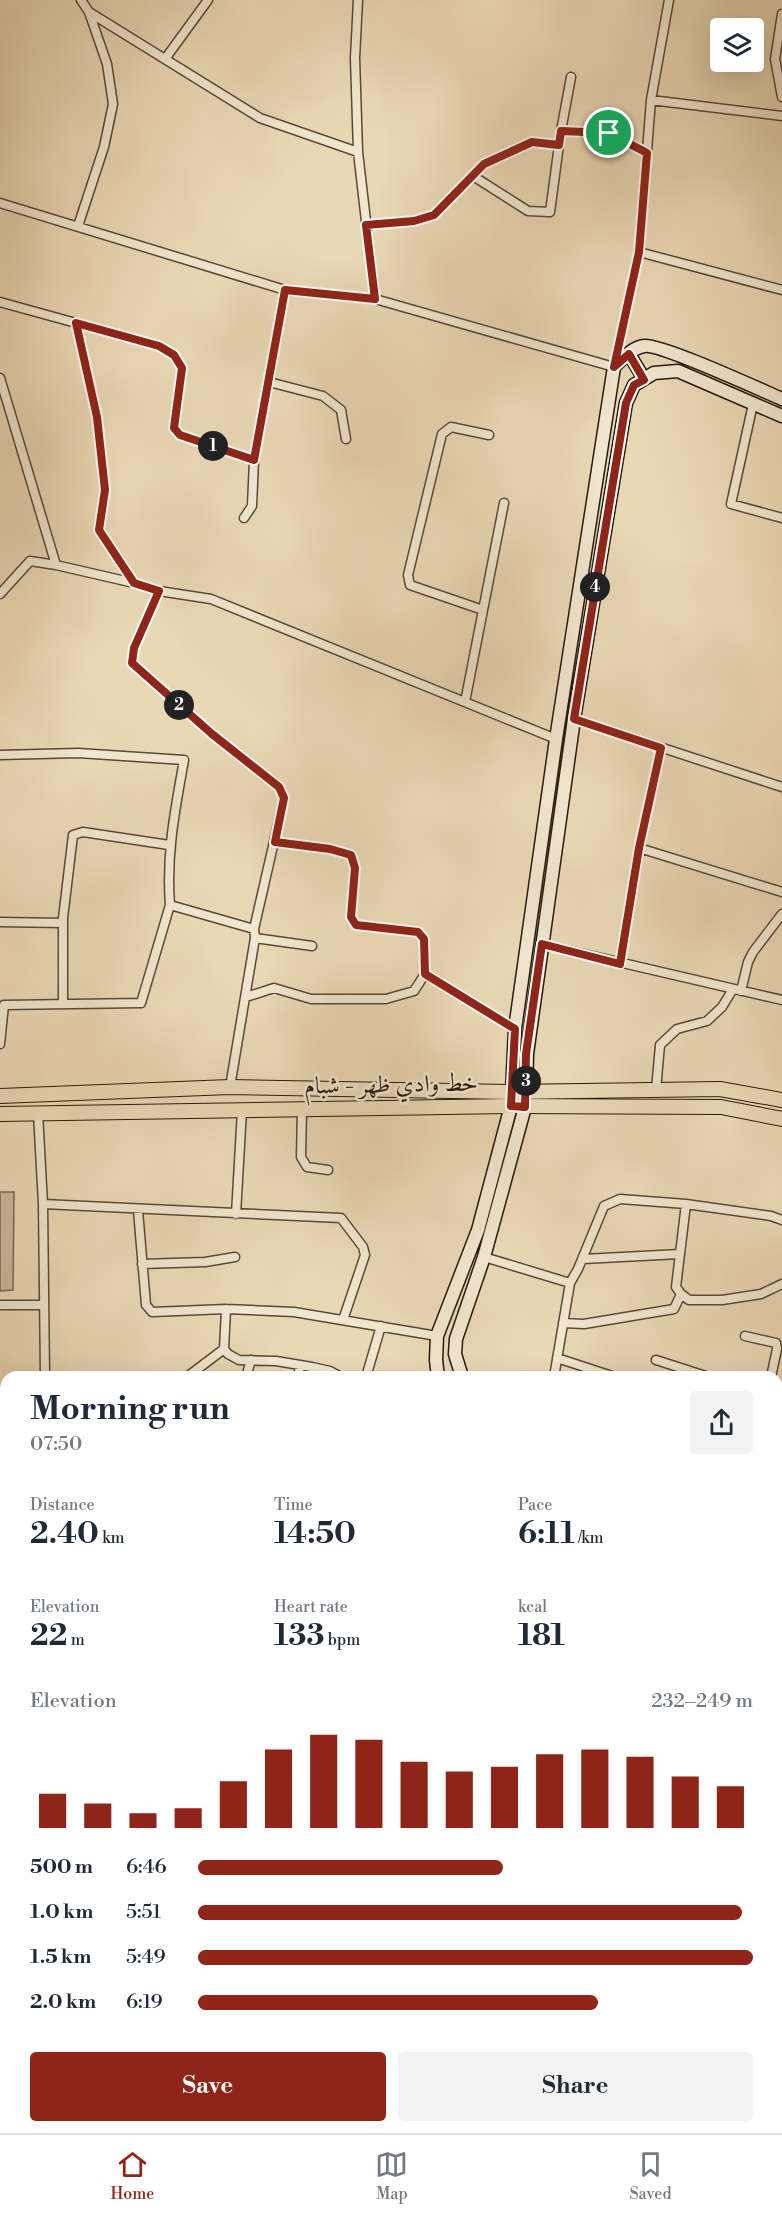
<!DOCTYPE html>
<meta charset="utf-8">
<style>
:root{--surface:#fff;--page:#f2f2f3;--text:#1f2937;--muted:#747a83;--line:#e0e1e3;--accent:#8f2418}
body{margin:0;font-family:"Libre Bodoni",Amiri,serif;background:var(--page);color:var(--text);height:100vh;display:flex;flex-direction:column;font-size:22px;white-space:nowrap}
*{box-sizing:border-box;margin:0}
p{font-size:20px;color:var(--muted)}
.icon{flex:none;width:33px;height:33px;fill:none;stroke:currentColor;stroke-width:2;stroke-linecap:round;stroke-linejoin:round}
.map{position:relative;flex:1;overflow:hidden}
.drawer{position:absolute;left:0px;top:1371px;width:783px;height:762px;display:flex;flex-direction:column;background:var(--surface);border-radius:18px 18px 0 0;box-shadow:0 6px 24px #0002}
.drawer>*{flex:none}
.controls{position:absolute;left:710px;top:18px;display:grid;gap:12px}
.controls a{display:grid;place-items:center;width:54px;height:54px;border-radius:6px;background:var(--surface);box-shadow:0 6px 24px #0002;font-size:30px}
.pin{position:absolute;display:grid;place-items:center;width:51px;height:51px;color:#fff;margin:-26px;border:3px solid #fff;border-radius:50%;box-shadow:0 2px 6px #0007}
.km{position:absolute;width:30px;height:30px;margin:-15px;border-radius:50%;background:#222;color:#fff;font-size:16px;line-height:30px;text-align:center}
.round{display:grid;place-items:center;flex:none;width:63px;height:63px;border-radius:6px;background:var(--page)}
.headline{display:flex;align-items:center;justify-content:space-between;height:102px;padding:0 30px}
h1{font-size:33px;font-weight:700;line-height:45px}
.metrics{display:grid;grid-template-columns:repeat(3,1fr);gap:9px;height:102px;padding:6px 30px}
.metrics div{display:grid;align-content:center}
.metrics b{font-size:30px;font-weight:700}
.metrics small{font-size:16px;font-weight:400}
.metrics p{font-size:16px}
.chart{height:168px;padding:12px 30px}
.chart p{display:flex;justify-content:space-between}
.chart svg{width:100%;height:108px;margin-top:6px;stroke:var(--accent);stroke-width:6}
.action{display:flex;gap:12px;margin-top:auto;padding:12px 30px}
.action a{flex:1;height:69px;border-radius:6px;background:var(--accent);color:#fff;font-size:24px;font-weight:700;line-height:69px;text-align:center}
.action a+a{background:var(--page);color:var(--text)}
ul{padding:0 30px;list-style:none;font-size:20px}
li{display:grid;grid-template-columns:96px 72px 1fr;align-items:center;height:45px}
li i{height:15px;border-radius:8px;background:var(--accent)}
.tab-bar{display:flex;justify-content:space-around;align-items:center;height:84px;border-top:2px solid var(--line);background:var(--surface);font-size:16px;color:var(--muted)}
.tab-bar a{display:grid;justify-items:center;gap:3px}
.tab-bar .current{color:var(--accent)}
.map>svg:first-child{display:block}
.green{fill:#c9b899;stroke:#786854;stroke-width:1.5}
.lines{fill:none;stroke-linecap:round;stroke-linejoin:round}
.street-casing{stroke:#584938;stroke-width:11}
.secondary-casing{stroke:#27190e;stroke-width:15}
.primary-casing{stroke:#27190e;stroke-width:16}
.street{stroke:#f1e6cf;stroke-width:8}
.secondary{stroke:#f1e6cf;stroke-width:12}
.primary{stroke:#ead8b5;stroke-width:14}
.route-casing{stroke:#fff;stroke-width:12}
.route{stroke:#8f2418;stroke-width:8}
.labels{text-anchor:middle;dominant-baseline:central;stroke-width:5;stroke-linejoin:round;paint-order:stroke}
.street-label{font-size:24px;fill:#27190e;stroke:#f1e6cf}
</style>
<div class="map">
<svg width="782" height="2133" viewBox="0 0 782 2133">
<rect width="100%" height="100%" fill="#ead8b5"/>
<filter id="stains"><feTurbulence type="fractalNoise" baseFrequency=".00333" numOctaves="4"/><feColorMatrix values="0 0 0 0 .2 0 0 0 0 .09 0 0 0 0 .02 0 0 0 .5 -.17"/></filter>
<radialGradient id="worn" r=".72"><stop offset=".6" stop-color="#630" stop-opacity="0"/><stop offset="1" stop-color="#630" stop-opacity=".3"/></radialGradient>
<path class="green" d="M0,1192H14L13,1290L0,1291Z"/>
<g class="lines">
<g class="street-casing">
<path id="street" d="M358,0L355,58L358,152L375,299
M89,12L260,118L358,152
M782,14L775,59L782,97
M165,59L208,0
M651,100L669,0
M561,131L571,77
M559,145L561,131L609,133L647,153
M0,203L285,290L254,460L180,435L174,428L182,368L174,355L159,346L76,323
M366,225L414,221L434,215L484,164L532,142L559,145L550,212L528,211L473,176
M78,226L104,147L113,104L107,64L89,12L81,0
M639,252L651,100L782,116
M285,290L375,299L614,367L639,252L782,290
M0,302L76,323L97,417L105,490L99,530L134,583
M0,378L56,565L134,583L159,591L211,599L556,739
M269,382L323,396L341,410L346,439
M753,404L731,504L782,518
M244,518L252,506L254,460
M159,591L134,648L132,663L212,734L279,787L284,798L254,929
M0,594L30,561L56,565
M483,610L410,585L408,575L442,434L451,427L489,435
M465,702L504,503
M574,719L782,787
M0,755L78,753L184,760C175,810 166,855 170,905L254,929L255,938L230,1087
M639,848L782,892
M0,922L63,923
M255,938L312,946
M541,944L782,1000
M620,964L639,848L661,748
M425,974L515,1029
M741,991L748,962L753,952L782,914
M246,997L274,988L311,999H386L414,991L425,974L424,939L418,932L356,925L351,917L355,868L351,855L330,849L275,842
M63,1004V918L73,835L83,832L169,845
M0,1044L4,1005L141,1003L170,905
M656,1090L660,1045L677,1029L707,1021L722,1007L733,989
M302,1109L301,1157L307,1167L328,1170
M38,1113L43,1204L45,1377
M43,1204L341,1218L363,1247L365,1255L343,1320
M686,1204L676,1287L681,1294L689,1300H722L761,1294L782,1284
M138,1210L146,1305L152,1312L226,1309L294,1312L437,1336
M236,1214L242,1110
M484,1257L570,1283
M583,1259L680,1254
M142,1264L205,1262L235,1257
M0,1305H44
M226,1309L224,1349L228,1354L239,1360L276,1361L312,1367L330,1371L341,1377
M563,1323L584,1324L674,1309L681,1294
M745,1336L776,1343L777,1349L771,1377
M557,1358L615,1377
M656,1360L709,1377
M187,1377L224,1349
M246,1377L251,1360
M298,1377L300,1366
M366,1377L381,1326
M554,1377L570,1283L578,1269L604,1206L620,1199L686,1204L771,1216L782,1220
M0,1406H6
M777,1519L782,1521
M777,1614L782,1616
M777,1639L782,1624
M777,1705L782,1707
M777,1790L782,1792
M777,1888L782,1890"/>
</g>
<g class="secondary-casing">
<path id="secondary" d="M629,354L644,379
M512,1092L515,1029L556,739L614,367C623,358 632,348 644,346C659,343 761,390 782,399
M526,1092L527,1054L574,719L626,403L634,385L654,373L678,371L782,416
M438,1377L436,1360L437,1336L478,1230L511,1106
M462,1377L455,1354L456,1339L484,1257L525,1107
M777,1983L782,1985
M777,2000L782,2002
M368,2133L395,2127
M441,2133L468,2127"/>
</g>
<g class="primary-casing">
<path id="primary" d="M0,1096L230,1087L512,1092L720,1089L782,1100
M0,1114L511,1106L721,1107L782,1119"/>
</g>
<use href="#street" class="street"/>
<use href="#secondary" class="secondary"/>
<use href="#primary" class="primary"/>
</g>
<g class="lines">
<g class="route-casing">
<path id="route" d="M561,131L609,133L647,153L639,252L614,367L629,354L644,380L634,385L626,403L574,719L661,748L639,848L620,964L542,944L526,1054L525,1107L511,1106L515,1029L425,974L424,939L418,932L356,925L351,917L355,868L351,855L330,849L275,842L284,798L279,787L212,734L132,663L134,648L159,591L134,583L99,530L105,490L97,417L76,323L159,346L174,355L182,368L174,428L180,435L254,460L285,290L375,299L366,225L414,221L434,215L484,164L532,142L559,145Z"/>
</g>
<use href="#route" class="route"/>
</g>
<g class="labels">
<g class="street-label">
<text transform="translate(391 1085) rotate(-1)">خط وادي ظهر - شبام</text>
</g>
</g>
<rect width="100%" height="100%" filter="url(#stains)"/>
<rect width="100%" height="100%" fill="url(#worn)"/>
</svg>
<div class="controls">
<a><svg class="icon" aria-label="layers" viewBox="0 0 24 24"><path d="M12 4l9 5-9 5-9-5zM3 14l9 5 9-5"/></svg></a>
</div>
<div class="pin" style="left:609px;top:133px;background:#1e9e55"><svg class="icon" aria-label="arrive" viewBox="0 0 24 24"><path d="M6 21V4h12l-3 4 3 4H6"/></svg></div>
<b class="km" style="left:213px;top:446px">1</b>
<b class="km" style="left:179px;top:705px">2</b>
<b class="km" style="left:526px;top:1081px">3</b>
<b class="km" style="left:595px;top:587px">4</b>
<section class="drawer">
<div class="headline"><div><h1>Morning run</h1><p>07:50</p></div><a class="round"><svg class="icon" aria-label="share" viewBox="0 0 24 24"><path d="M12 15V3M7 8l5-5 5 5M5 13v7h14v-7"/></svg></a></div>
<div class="metrics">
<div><p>Distance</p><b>2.40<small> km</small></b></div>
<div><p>Time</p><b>14:50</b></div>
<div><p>Pace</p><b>6:11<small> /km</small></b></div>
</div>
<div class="metrics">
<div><p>Elevation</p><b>22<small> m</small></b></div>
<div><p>Heart rate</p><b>133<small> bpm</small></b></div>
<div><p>kcal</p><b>181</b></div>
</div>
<div class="chart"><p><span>Elevation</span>232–249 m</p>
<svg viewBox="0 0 160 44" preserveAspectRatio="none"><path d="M5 44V30M15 44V34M25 44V38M35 44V36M45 44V25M55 44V12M65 44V6M75 44V8M85 44V17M95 44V21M105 44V19M115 44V14M125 44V12M135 44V15M145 44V23M155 44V27"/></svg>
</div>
<ul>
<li><b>500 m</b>6:46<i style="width:55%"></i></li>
<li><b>1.0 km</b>5:51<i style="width:98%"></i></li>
<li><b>1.5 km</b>5:49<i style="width:100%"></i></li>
<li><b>2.0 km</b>6:19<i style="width:72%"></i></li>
</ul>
<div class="action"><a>Save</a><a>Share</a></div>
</section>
</div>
<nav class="tab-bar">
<a class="current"><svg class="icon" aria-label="home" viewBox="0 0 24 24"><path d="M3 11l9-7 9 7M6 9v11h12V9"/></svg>Home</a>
<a><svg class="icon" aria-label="map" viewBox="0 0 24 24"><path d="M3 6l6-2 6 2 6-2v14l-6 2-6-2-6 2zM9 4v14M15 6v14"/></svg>Map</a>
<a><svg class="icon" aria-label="saved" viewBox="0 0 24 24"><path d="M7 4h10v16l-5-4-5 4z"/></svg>Saved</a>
</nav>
